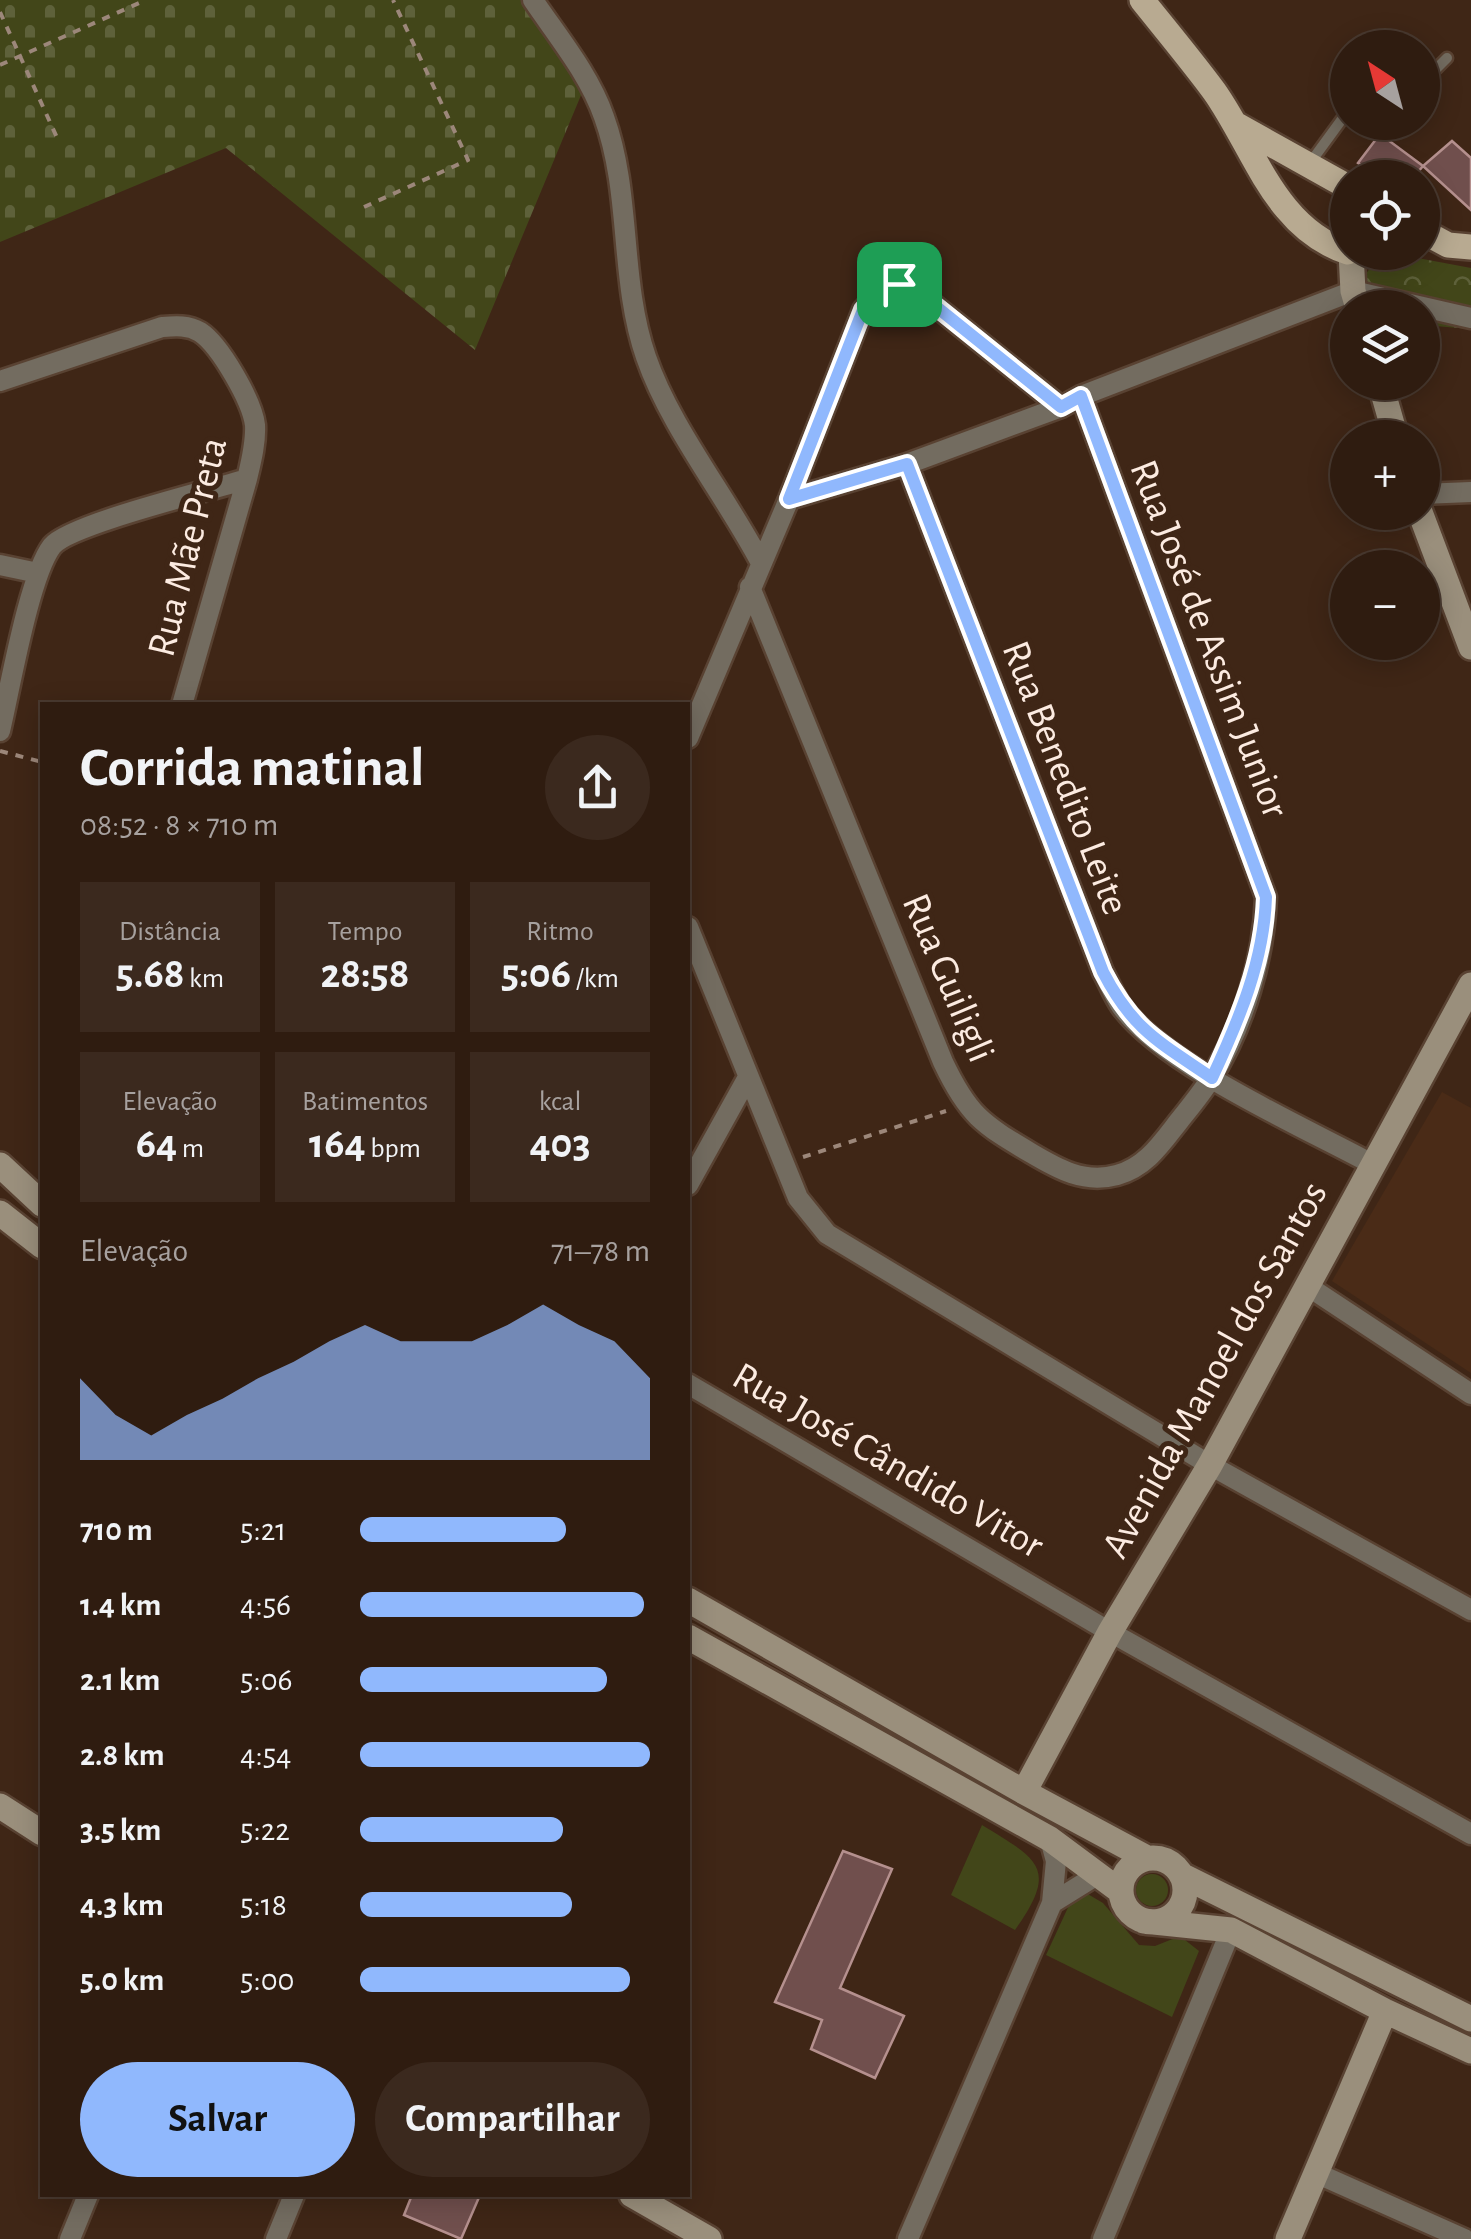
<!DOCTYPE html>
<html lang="pt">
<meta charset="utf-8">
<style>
:root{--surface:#2f1c10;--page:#3b291e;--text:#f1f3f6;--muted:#a7a19f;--line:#4a3a30;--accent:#90b8fd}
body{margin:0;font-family:"Alegreya Sans",sans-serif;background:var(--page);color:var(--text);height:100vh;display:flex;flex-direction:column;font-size:38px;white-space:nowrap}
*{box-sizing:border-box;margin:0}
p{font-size:32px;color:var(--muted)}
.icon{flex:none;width:55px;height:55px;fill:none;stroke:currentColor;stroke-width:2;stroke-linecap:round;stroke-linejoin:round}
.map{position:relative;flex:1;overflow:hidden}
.side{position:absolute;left:40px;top:702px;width:650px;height:1495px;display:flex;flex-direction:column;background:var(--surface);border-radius:0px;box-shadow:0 5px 25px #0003,0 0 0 2px var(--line)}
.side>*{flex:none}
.needle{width:65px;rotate:324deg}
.controls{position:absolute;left:1330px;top:30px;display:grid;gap:20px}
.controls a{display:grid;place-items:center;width:110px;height:110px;border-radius:50%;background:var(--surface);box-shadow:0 5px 25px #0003,0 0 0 2px var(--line);font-size:50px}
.pin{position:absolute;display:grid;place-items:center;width:85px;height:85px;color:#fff;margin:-42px;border-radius:20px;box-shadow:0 5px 15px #0006}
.round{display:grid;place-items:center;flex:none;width:105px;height:105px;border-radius:52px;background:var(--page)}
.headline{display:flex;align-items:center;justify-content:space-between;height:170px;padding:0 40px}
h1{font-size:55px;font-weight:600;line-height:75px}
.metrics{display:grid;grid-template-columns:repeat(3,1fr);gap:15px;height:170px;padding:10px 40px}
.metrics div{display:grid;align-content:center;border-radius:0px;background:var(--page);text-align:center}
.metrics b{font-size:42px;font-weight:600}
.metrics small{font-size:28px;font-weight:400}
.metrics p{font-size:28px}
.chart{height:280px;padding:20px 40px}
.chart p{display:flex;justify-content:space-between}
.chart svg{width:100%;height:180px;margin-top:10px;fill:var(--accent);opacity:.7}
.cta{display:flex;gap:20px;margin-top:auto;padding:20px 40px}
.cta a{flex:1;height:115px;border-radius:60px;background:var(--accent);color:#111;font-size:40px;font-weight:600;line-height:115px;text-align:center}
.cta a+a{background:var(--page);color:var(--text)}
ul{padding:0 40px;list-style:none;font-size:32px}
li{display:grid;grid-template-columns:160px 120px 1fr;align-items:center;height:75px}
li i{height:25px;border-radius:12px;background:var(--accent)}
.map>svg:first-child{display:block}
.built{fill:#4a2b17}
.grass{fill:url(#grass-tufts)}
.forest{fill:url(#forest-crowns)}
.cemetery{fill:url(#cemetery-stones)}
.park{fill:#424619}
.building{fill:#704f4d;stroke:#b5908e;stroke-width:2.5}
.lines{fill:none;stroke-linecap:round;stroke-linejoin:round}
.lane-casing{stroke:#594232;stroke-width:15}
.street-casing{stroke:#594232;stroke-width:25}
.secondary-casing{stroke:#594232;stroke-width:30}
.primary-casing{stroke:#594232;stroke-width:30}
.path{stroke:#9c877a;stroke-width:4;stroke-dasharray:8 8;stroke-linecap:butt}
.lane{stroke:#736c60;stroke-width:10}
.street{stroke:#736c60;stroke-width:20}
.secondary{stroke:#9a8f7c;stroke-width:25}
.primary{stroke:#b8aa91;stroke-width:25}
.route-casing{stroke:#fff;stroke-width:20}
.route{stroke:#90b8fd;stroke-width:12}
.labels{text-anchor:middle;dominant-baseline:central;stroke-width:10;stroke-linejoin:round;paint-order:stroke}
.street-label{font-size:40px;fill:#fcebe1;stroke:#3f2616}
</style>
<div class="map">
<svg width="1471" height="2239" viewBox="0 0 1471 2239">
<defs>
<pattern id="grass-tufts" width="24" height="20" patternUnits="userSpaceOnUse" patternTransform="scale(2.5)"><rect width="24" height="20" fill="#424619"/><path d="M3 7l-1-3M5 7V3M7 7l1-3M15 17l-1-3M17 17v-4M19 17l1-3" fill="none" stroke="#5e613a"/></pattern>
<pattern id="forest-crowns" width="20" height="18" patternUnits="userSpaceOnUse" patternTransform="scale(2.5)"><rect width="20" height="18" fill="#424619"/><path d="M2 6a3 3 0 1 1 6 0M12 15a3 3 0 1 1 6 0" fill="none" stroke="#5e613a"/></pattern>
<pattern id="cemetery-stones" width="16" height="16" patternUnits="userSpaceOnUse" patternTransform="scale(2.5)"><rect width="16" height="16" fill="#424619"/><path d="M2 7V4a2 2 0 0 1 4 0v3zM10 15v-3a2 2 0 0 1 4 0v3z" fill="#5e613a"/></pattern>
</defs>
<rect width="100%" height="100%" fill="#3f2616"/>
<path class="built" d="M1442,1092L1471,1108V1373L1332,1281Z"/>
<path class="grass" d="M1136 1890a16 16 0 1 1 32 0a16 16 0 1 1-32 0Z"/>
<path class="forest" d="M1391,253L1471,268V329L1423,325L1422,308L1369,307L1365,275L1377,259Z"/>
<path class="cemetery" d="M0,0H523L584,88L475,350L226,148L0,242Z"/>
<path class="park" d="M982,1825C1037,1859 1060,1867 1015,1930L951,1895Z
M1086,1893L1103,1903L1139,1945L1155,1946L1180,1936L1199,1951L1172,2017L1046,1955L1071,1901Z"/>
<path class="building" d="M1380,134L1423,166L1413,178H1380L1358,163Z
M1452,141L1471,158V210L1423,166Z
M843,1851L892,1869L840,1988L904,2016L875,2078L811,2049L822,2020L775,2002Z
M412,2195H480L461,2239L404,2215Z"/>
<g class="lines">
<g class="lane-casing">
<path id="lane" d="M1422,83L1447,58
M1310,163L1348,111"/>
</g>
<g class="street-casing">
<path id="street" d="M533,0C558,37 589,74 604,117C632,194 619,279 646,357C670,427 726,496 761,563
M0,381L162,327C176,326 188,325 200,332C220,345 252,401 255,425C256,443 251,462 247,479L182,705
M907,464L1103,972C1109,983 1114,996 1121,1006C1163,1065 1306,1128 1372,1164
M1422,494L1471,492
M789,499L907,464L1061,407L1081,396L1353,291L1471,318
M0,565L38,573
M750,587L943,1062C968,1115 982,1124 1031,1153C1058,1169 1084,1184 1117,1175C1146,1167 1161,1144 1179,1121C1190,1107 1202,1093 1211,1078C1244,1026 1264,957 1266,897L1081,396
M0,731C10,689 29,576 52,546C70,524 212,490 247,479
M688,738L789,499L863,310C875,296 888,284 908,284L1061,407
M688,927L798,1198L827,1234L1210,1465L1471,1610
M688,1185L748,1077
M1306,1285L1471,1394
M688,1384L1110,1632L1471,1834
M1052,1903L1097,1875
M1316,2173L1464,2239
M70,2239L88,2195
M276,2239L294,2195
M908,2239L1052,1903L1056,1861L1050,1839
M1103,2239L1231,1930"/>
</g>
<g class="secondary-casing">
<path id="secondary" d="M1351,253L1353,291L1358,308
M1380,382L1396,438
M1420,512L1471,647
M0,1165L42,1204
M0,1213L42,1246
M688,1600L1024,1792L1147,1858
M688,1637L1050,1839L1120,1891
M1024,1792L1110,1632L1210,1465L1471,985
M0,1806L42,1833
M1121 1890a32 32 0 1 1 64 0a32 32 0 1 1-64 0Z
M1183,1876L1471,2019
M1144,1921L1231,1930L1385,2011L1471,2051
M632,2195L709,2239
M1288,2239L1385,2011"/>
</g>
<g class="primary-casing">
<path id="primary" d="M1142,0C1166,30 1191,60 1214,91C1254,147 1275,229 1348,252
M1235,124L1348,187
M1422,231L1448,245L1471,247"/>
</g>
<path class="path" d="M0,12L59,142
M0,65L146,0
M364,207L468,160L393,0
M0,751L42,762
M803,1157L946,1111"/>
<use href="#lane" class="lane"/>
<use href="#street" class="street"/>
<use href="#secondary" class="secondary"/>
<use href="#primary" class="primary"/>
</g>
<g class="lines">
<g class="route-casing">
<path id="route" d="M899,284H908L1061,407L1081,396L1266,897C1264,961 1239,1020 1212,1078C1159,1042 1133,1030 1103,972L907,464L789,499L863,310L873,298Z"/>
</g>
<use href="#route" class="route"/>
</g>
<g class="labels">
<g class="street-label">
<text transform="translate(188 547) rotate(-76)">Rua Mãe Preta</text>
<text transform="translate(1209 639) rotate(69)">Rua José de Assim Junior</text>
<text transform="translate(1065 778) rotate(69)">Rua Benedito Leite</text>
<text transform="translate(948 978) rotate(67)">Rua Guiligli</text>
<text transform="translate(1215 1370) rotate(-61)">Avenida Manoel dos Santos</text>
<text transform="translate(888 1461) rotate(30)">Rua José Cândido Vitor</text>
</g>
</g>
</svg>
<div class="controls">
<a><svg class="needle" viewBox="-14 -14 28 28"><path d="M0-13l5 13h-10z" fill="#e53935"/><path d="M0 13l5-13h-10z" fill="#a7a19f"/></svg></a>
<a><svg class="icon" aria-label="locate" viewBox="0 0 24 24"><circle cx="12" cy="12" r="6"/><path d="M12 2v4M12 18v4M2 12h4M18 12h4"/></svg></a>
<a><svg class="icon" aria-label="layers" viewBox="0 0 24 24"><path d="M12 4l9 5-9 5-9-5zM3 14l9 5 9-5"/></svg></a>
<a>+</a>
<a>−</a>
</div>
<div class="pin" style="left:899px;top:284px;background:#1e9e55"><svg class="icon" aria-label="arrive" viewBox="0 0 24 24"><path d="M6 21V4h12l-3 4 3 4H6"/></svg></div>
<section class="side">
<div class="headline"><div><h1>Corrida matinal</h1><p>08:52 · 8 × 710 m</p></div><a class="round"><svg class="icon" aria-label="share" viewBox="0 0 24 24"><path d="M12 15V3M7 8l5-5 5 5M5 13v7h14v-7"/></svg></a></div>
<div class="metrics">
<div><p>Distância</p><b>5.68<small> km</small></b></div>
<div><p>Tempo</p><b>28:58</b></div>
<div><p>Ritmo</p><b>5:06<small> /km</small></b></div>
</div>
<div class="metrics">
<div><p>Elevação</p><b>64<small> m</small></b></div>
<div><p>Batimentos</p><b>164<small> bpm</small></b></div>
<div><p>kcal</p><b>403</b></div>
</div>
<div class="chart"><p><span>Elevação</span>71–78 m</p>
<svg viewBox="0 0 160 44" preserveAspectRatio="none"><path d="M0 44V24L10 33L20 38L30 33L40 29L50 24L60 20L70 15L80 11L90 15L100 15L110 15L120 11L130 6L140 11L150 15L160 24V44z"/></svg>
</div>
<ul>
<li><b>710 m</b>5:21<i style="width:71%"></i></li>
<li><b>1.4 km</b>4:56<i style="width:98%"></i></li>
<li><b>2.1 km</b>5:06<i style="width:85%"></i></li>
<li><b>2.8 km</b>4:54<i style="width:100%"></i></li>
<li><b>3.5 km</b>5:22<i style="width:70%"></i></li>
<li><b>4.3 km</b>5:18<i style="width:73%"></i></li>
<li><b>5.0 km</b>5:00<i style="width:93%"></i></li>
</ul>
<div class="cta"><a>Salvar</a><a>Compartilhar</a></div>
</section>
</div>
